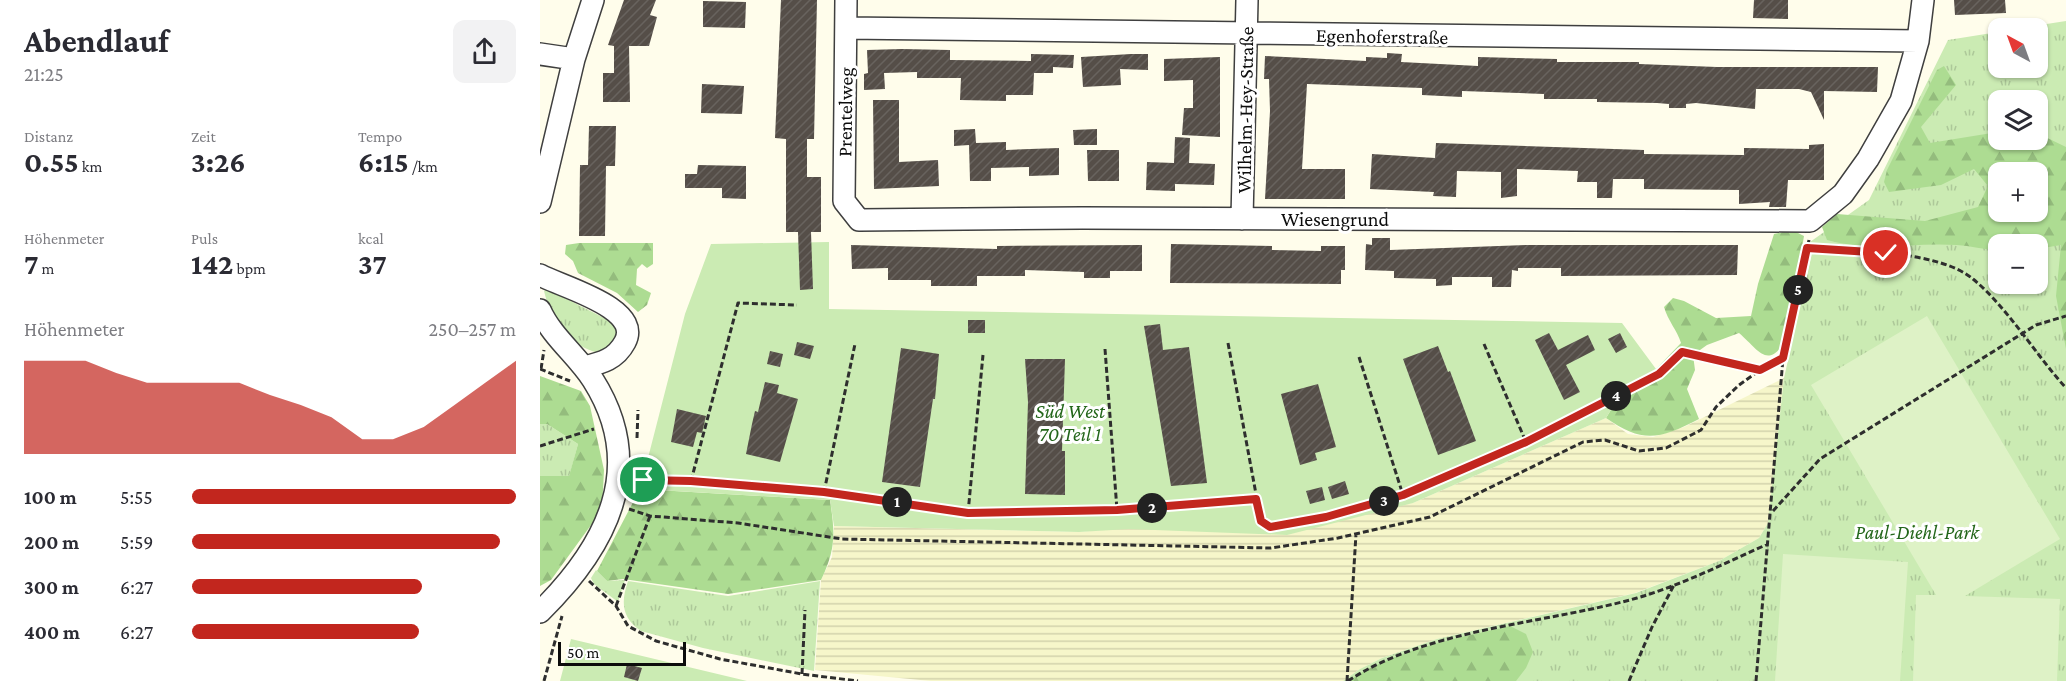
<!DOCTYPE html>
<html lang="de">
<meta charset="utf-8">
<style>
:root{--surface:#fff;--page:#f2f2f3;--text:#2b2b33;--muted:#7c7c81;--accent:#c2261e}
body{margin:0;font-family:"Crimson Pro",serif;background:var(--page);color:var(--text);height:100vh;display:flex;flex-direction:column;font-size:22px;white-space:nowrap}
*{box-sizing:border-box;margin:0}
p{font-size:20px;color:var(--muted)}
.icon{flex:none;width:33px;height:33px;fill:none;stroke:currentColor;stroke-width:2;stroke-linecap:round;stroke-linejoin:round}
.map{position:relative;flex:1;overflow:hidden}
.drawer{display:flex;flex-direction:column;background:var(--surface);width:540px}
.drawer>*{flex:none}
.needle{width:39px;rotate:319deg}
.fabs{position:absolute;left:1448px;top:18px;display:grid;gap:12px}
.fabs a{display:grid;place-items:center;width:60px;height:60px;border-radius:12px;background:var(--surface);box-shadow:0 2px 4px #0004;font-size:30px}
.scale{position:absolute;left:18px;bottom:15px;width:128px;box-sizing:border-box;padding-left:6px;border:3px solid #0c0c0c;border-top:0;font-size:16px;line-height:21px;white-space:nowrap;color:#0c0c0c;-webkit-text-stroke:4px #fff;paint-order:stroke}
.pin{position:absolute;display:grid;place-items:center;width:51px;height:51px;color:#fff;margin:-26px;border:3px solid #fff;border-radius:50%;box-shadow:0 2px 6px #0007}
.km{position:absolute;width:30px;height:30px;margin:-15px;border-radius:50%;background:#222;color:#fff;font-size:16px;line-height:30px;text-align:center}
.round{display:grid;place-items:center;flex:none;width:63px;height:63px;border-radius:12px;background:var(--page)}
.summary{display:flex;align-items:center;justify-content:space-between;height:102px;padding:0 24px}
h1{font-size:33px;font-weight:700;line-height:45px}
.metrics{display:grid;grid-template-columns:repeat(3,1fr);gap:9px;height:102px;padding:6px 24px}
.metrics div{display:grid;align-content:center}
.metrics b{font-size:30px;font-weight:700}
.metrics small{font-size:16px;font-weight:400}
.metrics p{font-size:16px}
.chart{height:168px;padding:12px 24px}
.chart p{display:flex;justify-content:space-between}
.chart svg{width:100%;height:108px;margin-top:6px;fill:var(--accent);opacity:.7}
ul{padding:0 24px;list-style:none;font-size:20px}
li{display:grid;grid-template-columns:96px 72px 1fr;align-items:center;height:45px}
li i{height:15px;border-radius:8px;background:var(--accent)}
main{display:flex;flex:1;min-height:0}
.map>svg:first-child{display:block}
.farmland{fill:url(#farmland-rules)}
.grass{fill:url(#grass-tufts);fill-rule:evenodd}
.forest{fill:url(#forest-firs);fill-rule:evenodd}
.garden{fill:#cbebb3}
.pitch{fill:#def2c6}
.building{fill:url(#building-hatch)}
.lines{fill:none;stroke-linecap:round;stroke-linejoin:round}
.minor-casing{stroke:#3f3f3f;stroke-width:24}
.path{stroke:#2e2e2e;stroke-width:3;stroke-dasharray:6 3;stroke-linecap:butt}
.minor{stroke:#fff;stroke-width:21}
.route-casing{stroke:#fff;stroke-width:12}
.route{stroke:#c2261e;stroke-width:8}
.labels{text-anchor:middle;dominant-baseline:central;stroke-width:6;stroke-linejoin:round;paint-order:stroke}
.street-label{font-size:20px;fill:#0c0c0c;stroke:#fff}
.park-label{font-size:20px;font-style:italic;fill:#23661a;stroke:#fff}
</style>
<main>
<section class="drawer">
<div class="summary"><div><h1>Abendlauf</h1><p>21:25</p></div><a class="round"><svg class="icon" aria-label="share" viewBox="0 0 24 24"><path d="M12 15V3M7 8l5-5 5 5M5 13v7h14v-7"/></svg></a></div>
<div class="metrics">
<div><p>Distanz</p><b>0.55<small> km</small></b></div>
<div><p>Zeit</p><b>3:26</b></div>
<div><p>Tempo</p><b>6:15<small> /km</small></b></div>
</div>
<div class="metrics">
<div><p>Höhenmeter</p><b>7<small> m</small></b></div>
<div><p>Puls</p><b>142<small> bpm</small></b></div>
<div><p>kcal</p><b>37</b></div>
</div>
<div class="chart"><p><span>Höhenmeter</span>250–257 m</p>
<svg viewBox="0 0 160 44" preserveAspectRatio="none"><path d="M0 44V6L10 6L20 6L30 11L40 15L50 15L60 15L70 15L80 20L90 24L100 29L110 38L120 38L130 33L140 24L150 15L160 6V44z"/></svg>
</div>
<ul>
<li><b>100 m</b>5:55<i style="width:100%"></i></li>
<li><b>200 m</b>5:59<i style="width:95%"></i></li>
<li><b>300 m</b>6:27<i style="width:71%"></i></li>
<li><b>400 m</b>6:27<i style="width:70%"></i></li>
</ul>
</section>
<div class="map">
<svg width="1526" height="681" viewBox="0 0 1526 681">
<defs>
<pattern id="farmland-rules" width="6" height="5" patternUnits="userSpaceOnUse" patternTransform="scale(1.5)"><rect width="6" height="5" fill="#f6f6ca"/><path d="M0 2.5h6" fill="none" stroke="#d2d2ac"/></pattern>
<pattern id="grass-tufts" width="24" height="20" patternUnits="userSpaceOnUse" patternTransform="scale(1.5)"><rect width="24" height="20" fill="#cbebb3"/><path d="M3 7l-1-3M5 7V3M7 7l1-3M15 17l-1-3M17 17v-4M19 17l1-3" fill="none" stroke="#adc899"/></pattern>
<pattern id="forest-firs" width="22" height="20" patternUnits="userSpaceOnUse" patternTransform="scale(1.5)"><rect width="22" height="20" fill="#addc92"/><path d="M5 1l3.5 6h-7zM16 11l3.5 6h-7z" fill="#94bc7d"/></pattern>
<pattern id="building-hatch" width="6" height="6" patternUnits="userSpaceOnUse" patternTransform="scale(1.5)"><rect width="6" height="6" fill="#554e48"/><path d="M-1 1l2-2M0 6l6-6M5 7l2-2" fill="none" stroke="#68635e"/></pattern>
</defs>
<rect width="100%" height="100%" fill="#fffdeb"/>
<path class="farmland" d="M1244,378L1228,523L1219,538L1179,561L1095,593L897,639L842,658L820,669L803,681H391L275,670L281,580L292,557L294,526L539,532L873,503L1066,418L1088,434L1113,437L1144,427Z"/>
<path class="grass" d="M1526,21V681H803L820,669L842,658L897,639L1096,593L1179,561L1219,538L1228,523L1244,378L1271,257L1270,242L1329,200L1408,40L1458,32V68H1497V28H1480ZM1458,100H1497V140H1458ZM1458,172H1497V212H1458ZM1458,244H1497V284H1458Z
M7,289L72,322C83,337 74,347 59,353C29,346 11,321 4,291Z
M0,424H7L38,444L29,477L0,476Z
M56,570L67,581L85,580L78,602L54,584L51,578Z
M88,581L188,596L280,581L274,671L163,648L101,631C81,617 81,602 88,581Z"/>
<path class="forest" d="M1404,66L1416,85L1381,127L1390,143L1458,132V140H1497V133L1526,147V349L1516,296L1521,245L1497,249V244H1458V251C1444,249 1430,246 1417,245C1370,242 1336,253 1287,240L1282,227L1297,214L1385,221L1438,207L1448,186L1434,169L1401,185L1349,192L1344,182L1347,170L1397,70ZM1497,172V212H1458V172Z
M1252,230L1264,236L1247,339C1227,370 1220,351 1199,333L1167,345L1153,355L1155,370L1147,389L1159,419C1120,439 1103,444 1066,418L1086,385L1116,369L1141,343C1137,330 1128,321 1124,307L1133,298L1144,301L1176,318L1211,316L1218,284L1234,234Z
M39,243H113V264L107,268L102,264L97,269L96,285L111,293L107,305L98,312L77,293L38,273L33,261L25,254L26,245Z
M0,376L41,391L50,406L64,470L62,510L11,580L0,586V476H29L38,444L7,424H0Z
M100,489L290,500C295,533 296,549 281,580L188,594L83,579L67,581L57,571Z
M970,626L986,634L993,652L986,668L976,681H808C856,649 914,639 970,626Z"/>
<path class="garden" d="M289,242V309L1082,323L1116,369L1086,385L1066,418L873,503L747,535L589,529L539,532L294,526L290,500L100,489L145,314L171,244Z
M31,639L207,681H20Z"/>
<path class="pitch" d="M1387,316L1520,539L1425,596L1520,599L1517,681H1373L1376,595H1396L1271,385Z
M1243,554L1368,562L1360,681H1235Z"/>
<path class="building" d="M84,0H116L110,15L117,17L109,46H89L90,102H63V73H74V46L68,45Z
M241,0H277L274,139H267V177H281V232H271L273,289L260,290L258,232H246V139L235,138Z
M1214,0H1248V19L1213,18Z
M1414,0H1465L1466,13L1415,15Z
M163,1L206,2L205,28L163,27Z
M362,49L410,50V60L491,61V54L534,55L533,68L513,67V73H494L493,95H466V101L420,100L421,78H377V72L344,73L345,89L324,90V74L328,73L327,50Z
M847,53L862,54L861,62L938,66V57L1017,59V62H1099V64L1177,67H1338L1337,92L1284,91V120L1271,92L1259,89H1216L1215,109L1156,103L1146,104V108H1129V104L1117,103L1057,102V99H1004V94L922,91V97L882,95V88L767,84L762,169H805V199H725L730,111L729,79H724L725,56L826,61V57L847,58Z
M591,54H608V70L580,69L581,85L543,87L541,57Z
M680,57V137L642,135L644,108H653V80L624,81V59Z
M162,84L204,86L202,114L161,113Z
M333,100H359V162L398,160L399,186L334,189Z
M49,126H76L75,166H66L65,236H39L40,165H48Z
M435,129L436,143L466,142V150L519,148V175L489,176V167L451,168V181H430L429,145L414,146V130Z
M557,129V145H534L533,130Z
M635,137L650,138L649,163L675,164L674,185L635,184V191L606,190L607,162L634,163Z
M896,143L1104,150V154L1204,155V148L1269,149V145L1284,144V180H1248L1246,207H1229L1230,202L1199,204V190L1104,189V179H1073L1072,198H1057V182H1037L1038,171L977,169V196L961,198V172L917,171L916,197L893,196L894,192L830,189L832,154L895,158Z
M547,150H579V181H548Z
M158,165L206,166V199L182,198V188H145V174H157Z
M832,238H850V250L986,245H1198L1197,275L1021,276V268H978V271L972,270L971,287H952V277H912V285L896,286V279L854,278V271L825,270L826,244L832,245Z
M631,244L732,246V250L781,251V246H805V270H801V284L630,283Z
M311,245L457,249V246L602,245V271H570V278H544V272L485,270V276H437V286H391V280H348V268L312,269Z
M428,320H445V333H428Z
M620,324L623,350L649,347L667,483L631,486L604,326Z
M1009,333L1018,350L1048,335L1055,350L1026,365L1040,392L1024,400L995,340Z
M1080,333L1087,347L1076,353L1068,339Z
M257,342L274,346L270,359L254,355Z
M898,346L908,372L910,371L936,441L898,455L863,359Z
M361,348L399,354L395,399H393L380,487L342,482Z
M230,351L243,354L240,367L227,364Z
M485,359H525L522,451H525V495L485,494L488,402Z
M225,382L239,385L237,393L258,399L240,462L206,454L212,424L215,411L218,412Z
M778,384L796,447L775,453L777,460L760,465L741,394Z
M137,409L166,416L162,433L157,432L153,447L131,442Z
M805,481L809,494L792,499L788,487Z
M782,487L785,500L770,504L766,491Z
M87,664L102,668L98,681L84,677Z"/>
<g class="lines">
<g class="minor-casing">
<path id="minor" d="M306,0L304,201L319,220L542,218L1270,221L1303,194L1328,159L1361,101L1378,41L1383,0
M306,28L1378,41
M0,54L34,59
M0,202L34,59L53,0
M702,219L707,0
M0,275C22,287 103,308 85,342C76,359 62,363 44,367
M0,310C12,337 37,355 53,380C108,467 67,546 0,612"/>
</g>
<path class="path" d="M1267,248C1312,251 1398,250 1433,279C1467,307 1496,355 1526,388
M688,343L721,521L730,527L786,517L863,495L986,442L1119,374L1142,352L1220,370L1243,358
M944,344L986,442
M565,349L577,510
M819,357L863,495
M0,369L30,381
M1,369L4,350
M97,438L98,410
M0,446L54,429
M96,480L151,481L284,492L428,513L577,510L716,499
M151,481L198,303L257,305
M284,492L315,344
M89,509L110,516L198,523L302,539L731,548L798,538L890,517L1043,442L1065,440L1099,451L1126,448L1161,430L1176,407L1199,385L1220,370
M1233,511L1280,459L1496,325L1526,316
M428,513L443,355
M49,581L76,606L88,626L116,641L180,659L262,674L318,681
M76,606L110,516
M262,674L265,610
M4,681L22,616
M807,681L816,534
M808,681C888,628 1005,624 1097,598C1142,585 1185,563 1228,544
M1089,681L1112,627L1134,585
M1216,681L1243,358L1269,240"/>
<use href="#minor" class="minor"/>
</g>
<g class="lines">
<g class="route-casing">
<path id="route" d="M103,480L151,481L284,492L428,513L577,510L716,499L721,521L730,527L786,517L863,495L986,442L1119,374L1142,352L1220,370L1243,358L1267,248L1346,253"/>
</g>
<use href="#route" class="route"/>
</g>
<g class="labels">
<g class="street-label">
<text transform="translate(842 36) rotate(1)">Egenhoferstraße</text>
<text transform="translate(705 110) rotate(-89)">Wilhelm-Hey-Straße</text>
<text transform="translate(305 112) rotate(-89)">Prentelweg</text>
<text x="795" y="219">Wiesengrund</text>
</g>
<g class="park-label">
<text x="530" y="411">Süd West<tspan x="530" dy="23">70 Teil 1</tspan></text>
<text x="1377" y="532">Paul-Diehl-Park</text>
</g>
</g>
</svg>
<div class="fabs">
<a><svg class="needle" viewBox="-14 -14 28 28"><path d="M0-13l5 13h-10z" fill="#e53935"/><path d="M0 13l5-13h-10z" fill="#7c7c81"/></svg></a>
<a><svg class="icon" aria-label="layers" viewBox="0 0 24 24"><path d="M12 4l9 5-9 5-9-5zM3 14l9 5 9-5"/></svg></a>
<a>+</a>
<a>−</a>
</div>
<div class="scale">50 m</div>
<div class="pin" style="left:103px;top:480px;background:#1e9e55"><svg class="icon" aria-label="arrive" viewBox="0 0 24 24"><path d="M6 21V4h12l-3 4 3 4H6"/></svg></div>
<div class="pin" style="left:1346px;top:253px;background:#d93025"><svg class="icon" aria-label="check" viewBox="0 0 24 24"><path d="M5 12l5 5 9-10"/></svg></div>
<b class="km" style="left:357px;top:502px">1</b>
<b class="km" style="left:612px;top:508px">2</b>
<b class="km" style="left:844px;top:501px">3</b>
<b class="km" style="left:1076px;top:396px">4</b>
<b class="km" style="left:1258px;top:290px">5</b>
</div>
</main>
